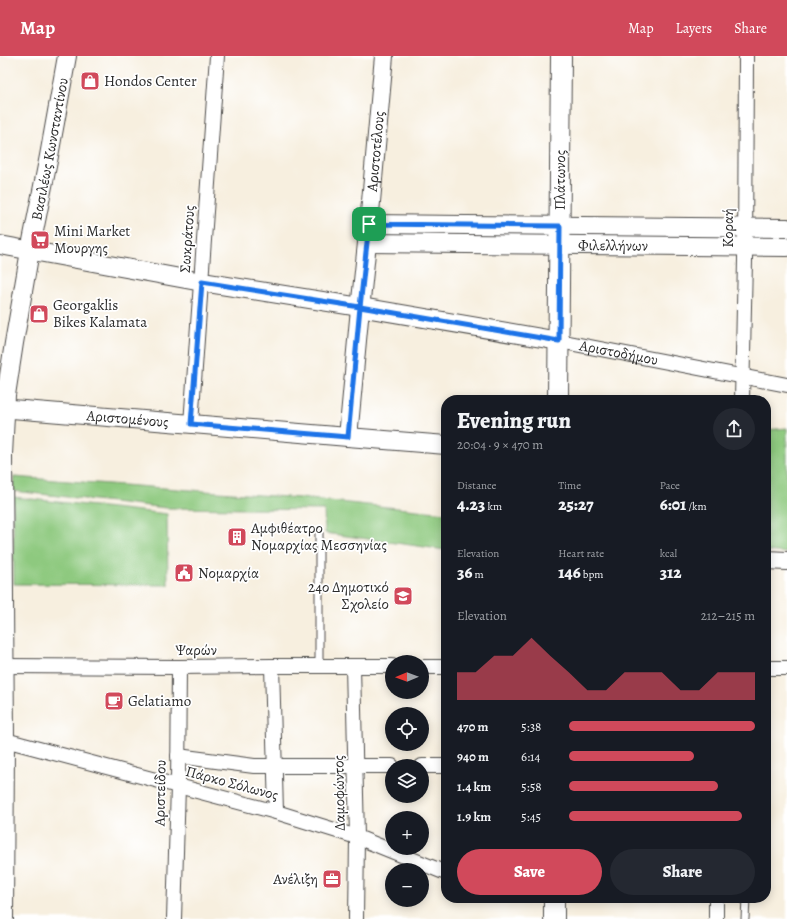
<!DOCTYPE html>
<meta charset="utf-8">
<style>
:root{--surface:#171b24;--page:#242831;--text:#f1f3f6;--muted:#9ea1a6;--accent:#d1495b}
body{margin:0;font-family:Alegreya,serif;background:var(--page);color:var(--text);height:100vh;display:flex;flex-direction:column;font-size:15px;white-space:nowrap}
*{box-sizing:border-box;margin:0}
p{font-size:13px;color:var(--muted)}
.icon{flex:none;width:22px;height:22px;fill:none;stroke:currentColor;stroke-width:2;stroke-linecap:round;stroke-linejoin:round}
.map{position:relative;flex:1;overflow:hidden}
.panel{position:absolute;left:441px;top:339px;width:330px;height:508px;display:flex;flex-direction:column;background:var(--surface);border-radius:16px;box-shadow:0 2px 10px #0003}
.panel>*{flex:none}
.needle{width:26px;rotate:269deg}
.fabs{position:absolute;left:385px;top:599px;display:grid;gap:8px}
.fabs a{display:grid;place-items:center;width:44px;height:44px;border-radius:50%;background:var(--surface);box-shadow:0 2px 10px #0003;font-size:20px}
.pin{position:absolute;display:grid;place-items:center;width:34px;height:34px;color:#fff;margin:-17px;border-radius:8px;box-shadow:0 2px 6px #0006}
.round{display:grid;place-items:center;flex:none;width:42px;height:42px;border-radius:21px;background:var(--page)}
.summary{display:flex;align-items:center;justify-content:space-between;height:68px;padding:0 16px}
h1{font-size:22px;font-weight:800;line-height:30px}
.figures{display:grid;grid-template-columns:repeat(3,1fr);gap:6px;height:68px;padding:4px 16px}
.figures div{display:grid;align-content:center}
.figures b{font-size:17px;font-weight:800}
.figures small{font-size:11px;font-weight:400}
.figures p{font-size:11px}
.chart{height:112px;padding:8px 16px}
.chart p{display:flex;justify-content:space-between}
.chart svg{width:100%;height:72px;margin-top:4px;fill:var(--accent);opacity:.7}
.button{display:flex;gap:8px;margin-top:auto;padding:8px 16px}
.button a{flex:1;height:46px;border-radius:24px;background:var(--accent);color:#fff;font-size:16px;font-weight:800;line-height:46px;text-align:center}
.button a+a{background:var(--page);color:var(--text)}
ul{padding:0 16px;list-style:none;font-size:13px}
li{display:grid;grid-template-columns:64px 48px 1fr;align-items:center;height:30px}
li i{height:10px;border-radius:5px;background:var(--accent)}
header{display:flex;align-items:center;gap:24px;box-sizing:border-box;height:56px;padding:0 20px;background:var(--accent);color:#fff}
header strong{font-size:19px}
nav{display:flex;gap:22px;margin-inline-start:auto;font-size:14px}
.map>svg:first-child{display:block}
.green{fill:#8ec97f;stroke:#5c7a55}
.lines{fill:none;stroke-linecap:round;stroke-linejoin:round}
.service-casing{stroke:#4a4846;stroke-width:9}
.minor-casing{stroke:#4a4846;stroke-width:16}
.tertiary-casing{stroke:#4a4846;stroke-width:20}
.secondary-casing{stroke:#4a4846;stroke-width:22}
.service{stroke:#fff;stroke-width:7}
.minor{stroke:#fff;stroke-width:14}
.tertiary{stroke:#fff;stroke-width:18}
.secondary{stroke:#fff;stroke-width:20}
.route-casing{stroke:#fff;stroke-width:8}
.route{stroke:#1a73e8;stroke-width:5}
.labels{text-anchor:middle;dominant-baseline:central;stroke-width:3.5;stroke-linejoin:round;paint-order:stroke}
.poi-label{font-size:15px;fill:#2b2b2b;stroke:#fff;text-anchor:start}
.street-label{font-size:15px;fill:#2b2b2b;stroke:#fff}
</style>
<header>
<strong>Map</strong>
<nav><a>Map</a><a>Layers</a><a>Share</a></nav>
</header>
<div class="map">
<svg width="787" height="863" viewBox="0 0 787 863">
<rect width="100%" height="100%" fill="#fff"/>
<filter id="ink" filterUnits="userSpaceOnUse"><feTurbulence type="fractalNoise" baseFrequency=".025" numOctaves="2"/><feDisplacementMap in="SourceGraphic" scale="8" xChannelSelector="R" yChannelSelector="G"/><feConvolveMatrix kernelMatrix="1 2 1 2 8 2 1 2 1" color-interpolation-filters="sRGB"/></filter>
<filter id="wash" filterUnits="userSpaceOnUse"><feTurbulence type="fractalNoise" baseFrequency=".012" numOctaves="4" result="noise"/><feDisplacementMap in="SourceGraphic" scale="16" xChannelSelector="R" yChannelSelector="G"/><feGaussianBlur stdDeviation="0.9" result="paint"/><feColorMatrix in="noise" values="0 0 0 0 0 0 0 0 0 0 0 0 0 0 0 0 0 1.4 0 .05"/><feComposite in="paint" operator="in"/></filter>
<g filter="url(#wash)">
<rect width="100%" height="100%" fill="#f7efdf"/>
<path class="green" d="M787,372V497L766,495V374Z
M14,421L300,442L446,457V494L325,477L324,454L167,452L13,435Z
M13,441L167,458L168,529L14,528Z"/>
</g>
<g filter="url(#ink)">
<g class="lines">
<g class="service-casing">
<path id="service" d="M319,477V610
M745,863L746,842"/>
</g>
<g class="minor-casing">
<g id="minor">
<path id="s1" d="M559,285L787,329"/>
<path d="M742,344L745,204L746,0"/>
<path d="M191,368L217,0"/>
<path d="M0,610L179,611L272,610H392"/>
<path d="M272,610L276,756"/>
<path d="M353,610L357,781L356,863"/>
<path d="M422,611H446"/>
<path d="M766,612H787"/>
<path d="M5,684L276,756L357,781L446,817"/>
<path d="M178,700L254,710H392"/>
<path d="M422,710H446"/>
<path d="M174,863L178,730L179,611"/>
<path d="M716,863V842"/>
</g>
</g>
<g class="tertiary-casing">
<g id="tertiary">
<path d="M369,168L787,172"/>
<path id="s2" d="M367,187L787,191"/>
<path d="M0,189L202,226L360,251L559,285"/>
<path id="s3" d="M0,352L348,381L446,389"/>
<path id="s4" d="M348,381L359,263L369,168L384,0"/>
<path d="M766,504L787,505"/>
<path id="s5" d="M4,863L5,684L3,399L6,339L14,287L30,195L49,100L67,0"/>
</g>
</g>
<g class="secondary-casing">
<g id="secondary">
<path id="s6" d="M558,344L561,0"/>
<path d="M554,863V842"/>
</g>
</g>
<use href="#service" class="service"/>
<use href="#minor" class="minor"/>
<use href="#tertiary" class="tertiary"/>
<use href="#secondary" class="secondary"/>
</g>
</g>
<g class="lines" filter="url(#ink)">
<g class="route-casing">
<path id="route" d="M369,168L360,251L202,226L191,368L348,381L360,251L559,285L560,170L369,168"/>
</g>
<use href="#route" class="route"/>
</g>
<defs>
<g id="shop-square" transform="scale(1)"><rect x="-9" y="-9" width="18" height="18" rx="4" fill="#d1495b" stroke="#fff"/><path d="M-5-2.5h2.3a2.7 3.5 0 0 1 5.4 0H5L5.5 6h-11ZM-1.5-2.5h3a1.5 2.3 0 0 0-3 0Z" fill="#fff"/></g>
<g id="supermarket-square" transform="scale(1)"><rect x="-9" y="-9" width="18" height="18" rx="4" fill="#d1495b" stroke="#fff"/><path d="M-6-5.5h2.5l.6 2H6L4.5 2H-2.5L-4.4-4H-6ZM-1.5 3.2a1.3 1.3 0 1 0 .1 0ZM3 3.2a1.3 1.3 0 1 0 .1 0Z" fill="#fff"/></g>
<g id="building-square" transform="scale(1)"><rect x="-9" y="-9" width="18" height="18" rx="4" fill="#d1495b" stroke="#fff"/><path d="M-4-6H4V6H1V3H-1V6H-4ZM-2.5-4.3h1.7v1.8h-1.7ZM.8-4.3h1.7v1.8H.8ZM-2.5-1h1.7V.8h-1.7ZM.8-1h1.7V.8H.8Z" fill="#fff"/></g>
<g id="civic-square" transform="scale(1)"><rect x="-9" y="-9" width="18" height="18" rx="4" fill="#d1495b" stroke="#fff"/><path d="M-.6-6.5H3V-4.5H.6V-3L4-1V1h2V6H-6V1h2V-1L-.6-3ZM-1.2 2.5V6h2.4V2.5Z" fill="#fff"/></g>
<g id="school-square" transform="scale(1)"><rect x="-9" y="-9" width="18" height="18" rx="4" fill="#d1495b" stroke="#fff"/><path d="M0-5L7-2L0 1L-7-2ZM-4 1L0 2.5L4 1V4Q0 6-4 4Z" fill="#fff"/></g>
<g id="cafe-square" transform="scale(1)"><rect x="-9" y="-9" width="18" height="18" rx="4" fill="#d1495b" stroke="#fff"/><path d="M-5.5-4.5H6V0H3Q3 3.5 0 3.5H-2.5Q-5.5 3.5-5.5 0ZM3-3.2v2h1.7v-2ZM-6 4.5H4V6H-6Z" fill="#fff"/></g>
<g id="office-square" transform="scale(1)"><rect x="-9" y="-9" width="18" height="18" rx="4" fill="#d1495b" stroke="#fff"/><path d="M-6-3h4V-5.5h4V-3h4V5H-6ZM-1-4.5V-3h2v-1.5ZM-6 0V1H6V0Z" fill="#fff"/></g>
</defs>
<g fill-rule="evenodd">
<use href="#shop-square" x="90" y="25"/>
<use href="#supermarket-square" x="40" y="184"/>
<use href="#shop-square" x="39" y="258"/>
<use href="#building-square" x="237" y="481"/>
<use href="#civic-square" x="184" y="517"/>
<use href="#school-square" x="403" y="540"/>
<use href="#cafe-square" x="114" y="645"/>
<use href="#office-square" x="332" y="823"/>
</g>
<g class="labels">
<g class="poi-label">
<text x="104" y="25">Hondos Center</text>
<text x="54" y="175">Mini Market<tspan x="54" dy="17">Μουργης</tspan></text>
<text x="53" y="249">Georgaklis<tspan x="53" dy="17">Bikes Kalamata</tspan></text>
<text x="251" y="472">Αμφιθέατρο<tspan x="251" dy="17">Νομαρχίας Μεσσηνίας</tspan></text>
<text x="198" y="517">Νομαρχία</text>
<text x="389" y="531" text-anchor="end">24ο Δημοτικό<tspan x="389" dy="17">Σχολείο</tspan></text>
<text x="128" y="645">Gelatiamo</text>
<text x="318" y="823" text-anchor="end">Ανέλιξη</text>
</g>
<g class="street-label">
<text stroke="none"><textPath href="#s5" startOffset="774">Βασιλέως Κωνσταντίνου</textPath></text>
<text stroke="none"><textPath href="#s4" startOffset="287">Αριστοτέλους</textPath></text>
<text stroke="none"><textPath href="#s6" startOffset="220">Πλάτωνος</textPath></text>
<text transform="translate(728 172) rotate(-90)">Κοραή</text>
<text transform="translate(187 183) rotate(-86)">Σωκράτους</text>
<text stroke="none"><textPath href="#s2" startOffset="246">Φιλελλήνων</textPath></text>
<text stroke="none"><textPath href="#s1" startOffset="61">Αριστοδήμου</textPath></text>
<text stroke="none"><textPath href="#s3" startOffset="128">Αριστομένους</textPath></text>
<text x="196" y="594">Ψαρών</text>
<text transform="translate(232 727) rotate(15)">Πάρκο Σόλωνος</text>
<text transform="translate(160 737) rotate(-89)">Αριστείδου</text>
<text transform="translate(339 737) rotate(-91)">Δαμοφώντος</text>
</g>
</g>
</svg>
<div class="fabs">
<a><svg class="needle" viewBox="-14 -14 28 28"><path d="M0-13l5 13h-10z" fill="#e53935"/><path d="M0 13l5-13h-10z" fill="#9ea1a6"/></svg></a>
<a><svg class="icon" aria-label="locate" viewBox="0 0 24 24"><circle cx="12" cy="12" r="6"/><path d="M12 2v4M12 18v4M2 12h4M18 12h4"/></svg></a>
<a><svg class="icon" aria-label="layers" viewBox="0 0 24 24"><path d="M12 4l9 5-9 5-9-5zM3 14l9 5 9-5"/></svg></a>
<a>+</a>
<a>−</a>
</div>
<div class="pin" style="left:369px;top:168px;background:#1e9e55"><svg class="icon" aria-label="arrive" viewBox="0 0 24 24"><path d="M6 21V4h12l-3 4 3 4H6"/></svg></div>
<section class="panel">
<div class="summary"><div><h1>Evening run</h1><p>20:04 · 9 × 470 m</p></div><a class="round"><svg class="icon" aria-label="share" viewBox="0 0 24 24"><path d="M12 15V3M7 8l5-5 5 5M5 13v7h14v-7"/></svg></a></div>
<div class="figures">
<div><p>Distance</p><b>4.23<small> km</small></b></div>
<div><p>Time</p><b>25:27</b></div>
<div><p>Pace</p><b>6:01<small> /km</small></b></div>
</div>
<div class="figures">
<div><p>Elevation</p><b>36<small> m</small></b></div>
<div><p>Heart rate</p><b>146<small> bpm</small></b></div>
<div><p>kcal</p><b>312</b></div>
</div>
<div class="chart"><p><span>Elevation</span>212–215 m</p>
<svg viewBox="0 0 160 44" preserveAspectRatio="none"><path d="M0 44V27L10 27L20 17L30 17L40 6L50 17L60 27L70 38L80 38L90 27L100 27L110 27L120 38L130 38L140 27L150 27L160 27V44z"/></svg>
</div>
<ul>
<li><b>470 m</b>5:38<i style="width:100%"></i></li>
<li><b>940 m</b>6:14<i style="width:67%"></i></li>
<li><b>1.4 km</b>5:58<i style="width:80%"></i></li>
<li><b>1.9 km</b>5:45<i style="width:93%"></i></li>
</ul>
<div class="button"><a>Save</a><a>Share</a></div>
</section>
</div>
